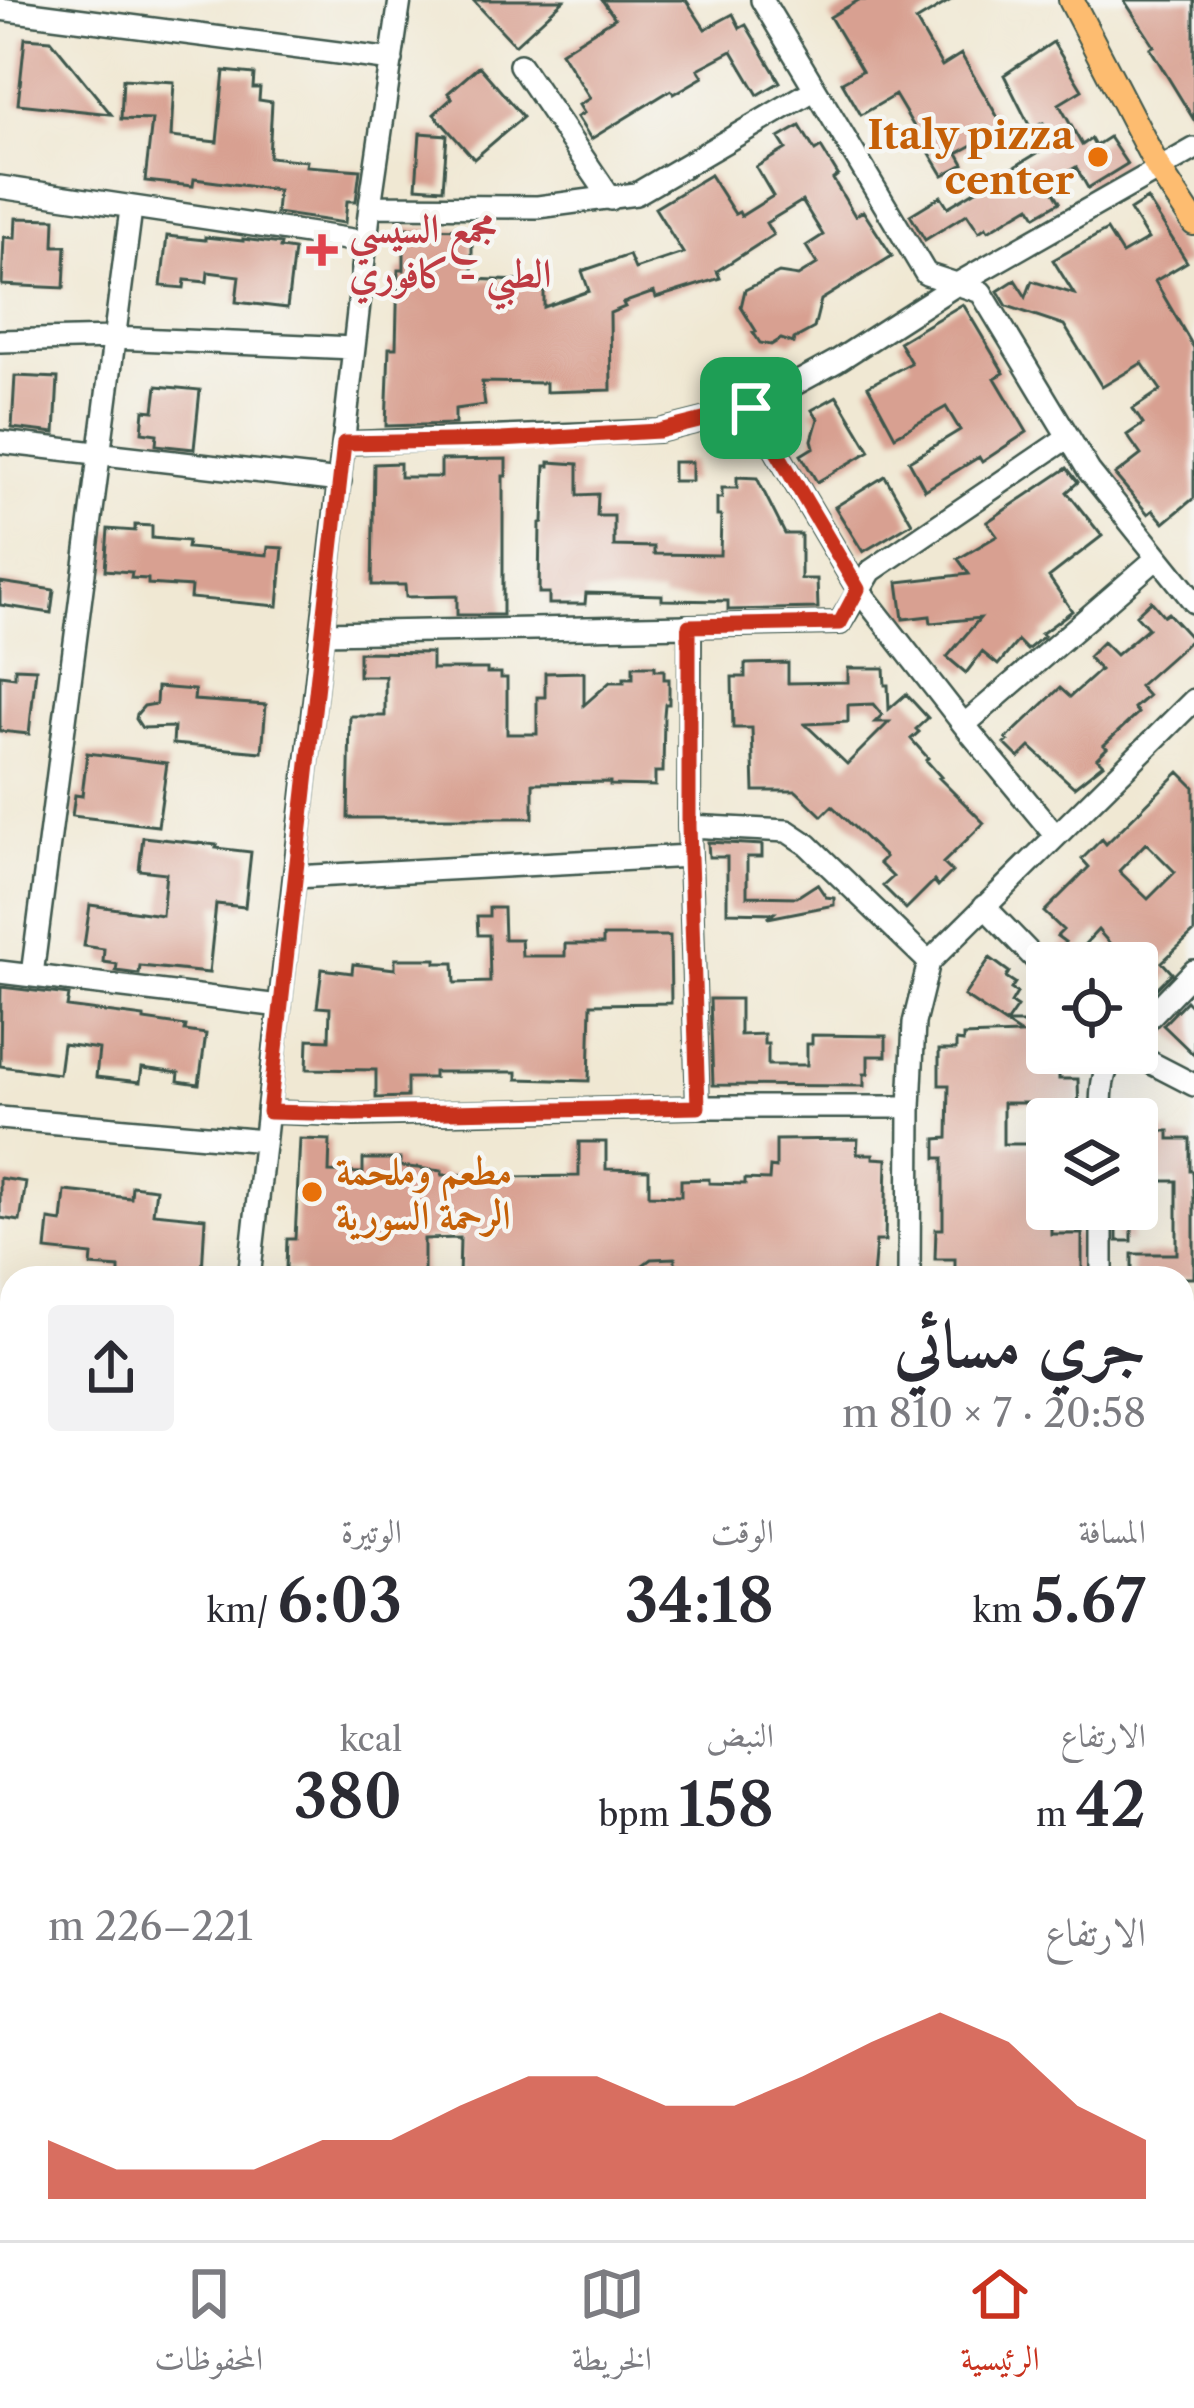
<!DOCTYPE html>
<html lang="ar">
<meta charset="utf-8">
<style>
:root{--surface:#fff;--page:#f2f2f3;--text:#2b2b33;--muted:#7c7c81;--line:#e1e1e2;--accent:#c8321e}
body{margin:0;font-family:"Libre Caslon Text",Amiri,serif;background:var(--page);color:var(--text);direction:rtl;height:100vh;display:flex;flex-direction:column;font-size:45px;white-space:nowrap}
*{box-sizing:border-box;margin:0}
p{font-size:39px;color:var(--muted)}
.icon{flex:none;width:66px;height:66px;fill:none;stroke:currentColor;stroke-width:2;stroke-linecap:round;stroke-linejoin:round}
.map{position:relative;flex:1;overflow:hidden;direction:ltr}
.sheet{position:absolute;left:0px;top:1266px;width:1194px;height:975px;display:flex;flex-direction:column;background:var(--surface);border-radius:36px 36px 0 0;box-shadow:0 12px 48px #0002;direction:rtl}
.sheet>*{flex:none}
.buttons{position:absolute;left:1026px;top:942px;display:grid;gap:24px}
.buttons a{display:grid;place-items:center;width:132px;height:132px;border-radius:12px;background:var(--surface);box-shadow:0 12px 48px #0002;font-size:60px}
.pin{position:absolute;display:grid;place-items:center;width:102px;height:102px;color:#fff;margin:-51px;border-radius:24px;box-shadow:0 6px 18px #0006}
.round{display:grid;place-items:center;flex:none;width:126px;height:126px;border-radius:12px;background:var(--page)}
.head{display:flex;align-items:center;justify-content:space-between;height:204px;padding:0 48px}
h1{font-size:66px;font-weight:600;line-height:90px}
.metrics{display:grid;grid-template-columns:repeat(3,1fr);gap:18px;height:204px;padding:12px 48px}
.metrics div{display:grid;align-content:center}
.metrics b{font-size:60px;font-weight:600}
.metrics small{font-size:33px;font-weight:400}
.metrics p{font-size:33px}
.chart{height:336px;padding:24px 48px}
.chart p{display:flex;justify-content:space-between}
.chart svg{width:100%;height:216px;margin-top:12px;fill:var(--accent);opacity:.7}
.dock{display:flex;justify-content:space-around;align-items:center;height:168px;border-top:3px solid var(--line);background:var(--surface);font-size:33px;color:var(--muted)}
.dock a{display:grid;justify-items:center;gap:6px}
.dock .current{color:var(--accent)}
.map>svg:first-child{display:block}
.building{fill:#d8a091;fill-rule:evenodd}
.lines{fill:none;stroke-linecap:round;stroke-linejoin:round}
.minor-casing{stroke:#3e574c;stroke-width:26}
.major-casing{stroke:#3e574c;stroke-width:28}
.minor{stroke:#fff;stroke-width:21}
.major{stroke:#fdbc70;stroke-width:24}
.route-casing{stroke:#fff;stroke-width:24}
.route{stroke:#c8321e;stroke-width:15}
.food-dot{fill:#e8710a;stroke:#f6f6f2;stroke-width:4.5}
.health-dot{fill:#e0444e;stroke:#f6f6f2;stroke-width:4.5}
.labels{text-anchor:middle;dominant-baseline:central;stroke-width:9;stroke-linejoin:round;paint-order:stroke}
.food-label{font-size:39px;font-weight:bold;fill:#c56008;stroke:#f6f6f2;text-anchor:end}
.health-label{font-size:39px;font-weight:bold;fill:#be3a42;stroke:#f6f6f2;text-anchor:start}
</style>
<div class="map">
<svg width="1194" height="2240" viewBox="0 0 1194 2240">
<rect width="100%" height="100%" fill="#f6f6f2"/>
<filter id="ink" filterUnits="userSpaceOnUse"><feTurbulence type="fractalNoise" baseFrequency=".00833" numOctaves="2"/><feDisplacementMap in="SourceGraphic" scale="24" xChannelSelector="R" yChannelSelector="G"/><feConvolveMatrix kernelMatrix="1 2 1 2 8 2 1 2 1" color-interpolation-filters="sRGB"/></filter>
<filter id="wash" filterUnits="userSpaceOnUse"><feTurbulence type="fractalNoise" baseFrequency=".004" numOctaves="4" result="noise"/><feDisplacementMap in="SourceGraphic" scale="48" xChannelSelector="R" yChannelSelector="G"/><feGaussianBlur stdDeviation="2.7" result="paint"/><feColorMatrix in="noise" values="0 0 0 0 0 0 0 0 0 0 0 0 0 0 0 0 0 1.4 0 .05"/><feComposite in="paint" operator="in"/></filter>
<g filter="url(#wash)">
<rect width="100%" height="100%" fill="#f0e8d3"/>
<g id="blocks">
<path class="building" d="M473,0H564L515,45Z
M602,0H686L705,29L733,14L740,28L746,25L780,82L758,95L732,51L698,69L703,77L674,94L671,90L591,139L577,117L584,113L579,105L590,98L561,52L615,18Z
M859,0H951L916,21L942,66L961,54L1004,128L958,153L964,164L943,175L895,95L861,115L842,82L862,71L830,17Z
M1124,0H1194V120L1150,48L1154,46Z
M25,38L51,40L111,114L18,104Z
M1053,42L1082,90L1059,104L1082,145L1091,139L1095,146L1109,137L1127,164L1088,188L1076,167L1049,183L1060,202L1036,216L1030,206L988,231L986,227L979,232L967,214L925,240L910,215L941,196L948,207L1054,143L1043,123L1031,129L1004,75Z
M479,66L523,117L474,159L434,114L452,98L448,93Z
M224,71L254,74L253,88H260L259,100L272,102L269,157L307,161L306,166L360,170L356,201H347L345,223L276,213L278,190L194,179L193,186L145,181L152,120L121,119L123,79L174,82L171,137L217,142Z
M800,126L815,151L821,147L838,175L833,179L855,216L863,211L892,256L821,300L814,328L794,339L793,343L781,339L771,345L760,343L753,332L756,331L741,307L745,290L779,273L798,276L817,264L806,246L823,235L802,201L766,223L773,235L717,271L720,278L656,298L654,292L623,303L625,307L610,313L611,390L546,392V383L482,382L485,405L455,409V424L386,426L389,348H396L398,270H404V228L472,229V279L544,282V307L589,291L582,271L629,255L635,269L683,253L655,208L710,175L735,214L739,212L741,216L773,196L756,167L786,149L779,138Z
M420,133L447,135L443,189L416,187Z
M1147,199L1187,262L1155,281L1194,348V498L1164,523L1153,510L1148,514L1115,475L1141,455L1127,435L1143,424L1133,409L1161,390L1142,363L1102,387L1064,325L1007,306L998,291L1015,280L1026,297L1032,281L1074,294L1053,260L1107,230L1122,254L1148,239L1130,210Z
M16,218L55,219L54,246H66L64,288L2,285L4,237L15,238Z
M167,236L205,240V237L243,241V239L281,244L280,248L294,250L287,308L236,302L239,276L208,272L207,282L185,280L184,288L161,286Z
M963,304L1004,373L995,378L1027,432L982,462L979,457L925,490L909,461L960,430L946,407L895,436L868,386L911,363L899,342Z
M15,376L58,378L55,433L12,428Z
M157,386L200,390L194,449L156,445L157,434L142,432L144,410L154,411Z
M837,396L870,451L817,482L801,455L814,447L812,440L818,419L812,410Z
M506,459V476H503V615H457V596L406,597L405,585H372L374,464L400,463V477H441V460Z
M549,462L578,464V495L598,494L597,516H614V546L654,547V554L720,555L721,516H717V498H722V488H737V477L757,478L785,534H801V579H817L818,608L728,610V601L662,600V595L586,593L585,604H549V593H539L540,523L543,522L545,466H549Z
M673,462H692V481H673Z
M1067,468L1078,482L1067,492L1102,536L1049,577L1072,611L1041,634L1044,636L1027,650L1018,641L998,665L982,652L966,673L947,657L980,618L931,623L930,616L903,619L898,582L969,574L958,559L997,536L987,522Z
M885,476L912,523L863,552L835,507Z
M135,525L152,526V538L188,541L187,548L267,555L268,547L283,548L278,606L190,598L191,587L148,584V579L131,578L132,572L105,570L108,529L135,531Z
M0,582L54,590L51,613L0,605Z
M1151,601L1164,616L1168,613L1192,639L1139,686L1148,696L1134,708L1138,713L1104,745L1107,748L1097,758L1103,764L1074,787L1030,747L1019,758L1005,744L1008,741L1006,739L1060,688L1070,697L1100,670L1088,657L1103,642L1116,655L1148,628L1136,615Z
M359,652L432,653V669H487V673H501V678H507V734H537V697H545V673L584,672V705L610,682H624V678H633V666H655V670H664V679H669V704H665L664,715L663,772H655V786L610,785V782L533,783V818H348L350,716H385V676H359Z
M788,663V683L848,682V668H884L885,685H888L889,709L906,694L928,718L916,729L919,732L911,739L928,758L926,760L941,777L939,778L984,823L943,863L952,872L938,886L934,881L906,909L883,886L893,877L879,863L885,857L832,806L822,816L796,791H754L752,728H733L732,677H745V664ZM873,704L882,715L875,722H889L847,764L805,724L848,722V705Z
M15,668L36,669L29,734L0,731V675L15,677Z
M157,687L195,690L194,700L266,705L262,752L173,744L174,727L142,728L136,719L137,714L144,706L156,704Z
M87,753L167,763L158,826L72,816L75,795L82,796Z
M1179,772L1194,787V932L1162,962L1172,973L1141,1004L1137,1001V963H1127L1098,930L1070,960L1058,949L1065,942L1057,936L1063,930L1044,912L1089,867L1082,859L1102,839L1106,844ZM1146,843L1175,872L1148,899L1119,871Z
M143,837L217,845L216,848L251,852L245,907L216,904L209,973L140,966L139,974L116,971L117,964L103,962L104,949L84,946L90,905L162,915L166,873L139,870Z
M708,842L762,845V857H747V896L797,897L817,884L826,897L834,898V905L768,918L774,913L727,912V857H709Z
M489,908H503L504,939H521L522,956H565V944H603V936H670L671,1003L591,1004L589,1081L517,1079V1072H434V1078H407V1097L376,1098V1070L307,1069L308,1039L329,1040L330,1008L317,1007L322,969L352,973L353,964L395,969V959H436V963H454L455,983L490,982L489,935H478L477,916H489Z
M990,958L1009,972L1006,977L1015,983L1011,989L1017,993L1011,1003L1017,1007L1006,1023H1047V1053H1059V1079H1078L1079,1119H1033L1034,1103H1003V1144H1047V1209H1051V1234H1082V1275L955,1278V1259H935L936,1229H943V1158H936V1139L948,1138L949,1085H939V1050H956V1041L963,1042V1036L1021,1034L964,996Z
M1,987L69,995L67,1007L144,1017V1020L186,1026L185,1031L206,1034L199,1084L178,1081L179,1073L142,1068L140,1082L96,1077L99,1049L63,1044L59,1074L0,1066Z
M710,999H740V1035L764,1034V1044H768V1065H807V1044H812V1035L886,1036V1056H868V1074H864V1086L713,1085Z
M1186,1001L1194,1009V1055L1163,1025Z
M1137,1131H1169V1139H1190V1171H1193L1194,1199V1278H1132V1254H1177V1181H1137Z
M300,1139L330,1140L329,1172L363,1173V1159H400V1166L442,1171V1175L507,1174V1177L579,1176V1142H606V1169L649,1170V1195L681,1196V1180L709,1179V1183L745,1184V1179L769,1180L770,1167L776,1168V1140L858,1139L857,1154H873V1158L887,1159L885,1241H876L873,1278H706V1273L675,1274V1258L651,1259L632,1273L631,1278H459L460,1238L424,1239V1278H301V1270L286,1269L287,1239H295Z
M0,1178L26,1182L20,1221L0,1218Z
M132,1186L156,1189L153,1213L205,1218L202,1273H148V1278L119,1275V1268L91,1266L92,1255L46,1250L49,1220L62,1222L65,1191L131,1198Z
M1117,1209H1132V1241H1117Z"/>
</g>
</g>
<g filter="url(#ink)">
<use href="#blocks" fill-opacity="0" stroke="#3e574c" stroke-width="3"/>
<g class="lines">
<g class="minor-casing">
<path id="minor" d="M762,0L926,274L981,292L1089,471L1194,602
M0,9L392,60
M520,65L611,199
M0,187L366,242
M370,206L538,207L636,194L814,90
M0,341L113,338L354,348
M751,408L858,589L964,725L1055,835
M0,442L340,481
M344,443L659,431L751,408L837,361L957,284L1194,149
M690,626L689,826L698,1107
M323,633L840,623L871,571L1068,437
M964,725L1157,558
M689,826L787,831L808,845L929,962
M295,877L690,856
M984,906L1047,971
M0,972L280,1006
M32,975L131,209
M1137,1030L1194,971
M1132,1053L1194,1085
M269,1112L354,1115L698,1107H910L914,1023L929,962L1194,700
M0,1118L264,1141
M1101,1119C1101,1093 1100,1074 1116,1053
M1102,1209V1278
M249,1278L370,206L400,0
M909,1278L910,1107
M0,1318H12
M1182,1324H1194
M0,1342H12
M1182,1685H1194
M1182,1841H1194
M0,1886L12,1887
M1182,1991H1194
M495,2229V2240
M634,2229L635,2240
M878,2229L879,2240
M1135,2229V2240
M135,2240L136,2229"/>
</g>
<g class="major-casing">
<path id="major" d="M1071,0L1158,168L1194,223"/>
</g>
<use href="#minor" class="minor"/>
<use href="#major" class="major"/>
</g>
</g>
<g class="lines" filter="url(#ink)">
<g class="route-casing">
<path id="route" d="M751,408L858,589L840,623L689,626V826L698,1107L354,1114L269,1112L344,443L501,440L659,431Z"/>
</g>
<use href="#route" class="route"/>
</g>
<g class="food-dot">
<circle cx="1098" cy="157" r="12"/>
<circle cx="312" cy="1192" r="12"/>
</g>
<path class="health-dot" d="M316 232h12v12h12v12h-12v12h-12v-12h-12v-12h12z"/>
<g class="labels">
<g class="food-label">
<text x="1074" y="135">Italy pizza<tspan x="1074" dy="45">center</tspan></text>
<text x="336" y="1170" text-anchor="start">مطعم وملحمة<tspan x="336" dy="45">الرحمة السورية</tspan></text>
</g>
<g class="health-label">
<text x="349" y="228">مجمع السيسي<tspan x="349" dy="45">الطبي - كافوري</tspan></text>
</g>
</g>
</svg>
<div class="buttons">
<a><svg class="icon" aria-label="locate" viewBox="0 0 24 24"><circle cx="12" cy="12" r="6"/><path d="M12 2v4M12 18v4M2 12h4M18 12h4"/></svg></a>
<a><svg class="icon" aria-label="layers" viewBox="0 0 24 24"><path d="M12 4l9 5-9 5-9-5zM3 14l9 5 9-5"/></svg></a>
</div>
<div class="pin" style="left:751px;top:408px;background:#1e9e55"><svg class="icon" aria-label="arrive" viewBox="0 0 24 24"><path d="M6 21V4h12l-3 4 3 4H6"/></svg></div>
<section class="sheet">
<div class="head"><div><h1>جري مسائي</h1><p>20:58 · 7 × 810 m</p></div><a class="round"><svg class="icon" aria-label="share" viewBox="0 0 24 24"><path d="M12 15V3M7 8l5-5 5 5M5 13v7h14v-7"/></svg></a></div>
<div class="metrics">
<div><p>المسافة</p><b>5.67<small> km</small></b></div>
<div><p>الوقت</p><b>34:18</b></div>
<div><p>الوتيرة</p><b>6:03<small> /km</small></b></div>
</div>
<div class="metrics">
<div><p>الارتفاع</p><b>42<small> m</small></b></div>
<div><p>النبض</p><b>158<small> bpm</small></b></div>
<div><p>kcal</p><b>380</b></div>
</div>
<div class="chart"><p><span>الارتفاع</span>221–226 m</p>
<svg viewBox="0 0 160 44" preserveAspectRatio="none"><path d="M0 44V32L10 38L20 38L30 38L40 32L50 32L60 25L70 19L80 19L90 25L100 25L110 19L120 12L130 6L140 12L150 25L160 32V44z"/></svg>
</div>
</section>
</div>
<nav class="dock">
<a class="current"><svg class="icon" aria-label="home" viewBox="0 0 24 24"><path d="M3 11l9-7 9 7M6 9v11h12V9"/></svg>الرئيسية</a>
<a><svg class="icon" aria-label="map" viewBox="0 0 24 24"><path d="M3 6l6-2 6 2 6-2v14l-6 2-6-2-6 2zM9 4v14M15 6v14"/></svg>الخريطة</a>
<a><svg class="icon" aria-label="saved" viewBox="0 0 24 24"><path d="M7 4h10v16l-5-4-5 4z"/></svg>المحفوظات</a>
</nav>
